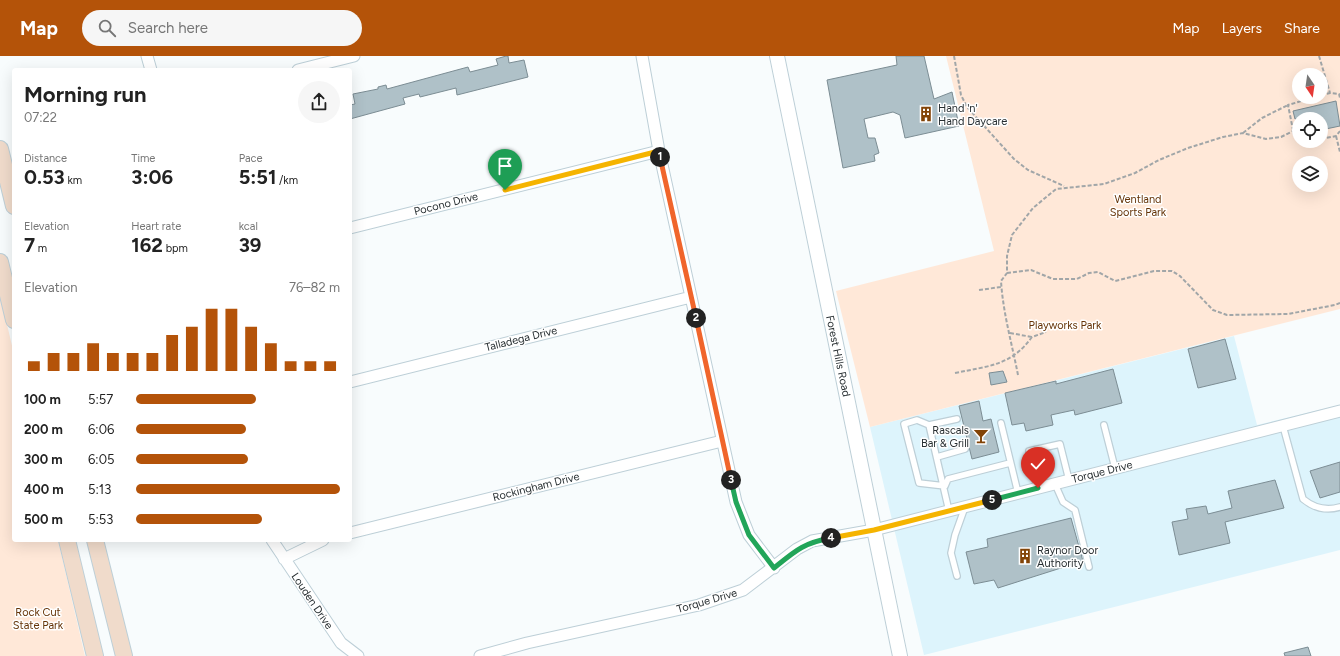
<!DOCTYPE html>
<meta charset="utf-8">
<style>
:root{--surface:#fff;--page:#f6f6f6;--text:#222;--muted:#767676;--accent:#b45309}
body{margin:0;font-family:Figtree,sans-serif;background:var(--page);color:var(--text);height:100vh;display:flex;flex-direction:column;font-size:15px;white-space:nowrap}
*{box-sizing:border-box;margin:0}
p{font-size:13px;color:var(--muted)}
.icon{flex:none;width:22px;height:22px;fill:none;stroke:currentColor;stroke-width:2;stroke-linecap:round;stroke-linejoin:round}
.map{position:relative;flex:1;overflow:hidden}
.side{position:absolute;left:12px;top:12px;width:340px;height:474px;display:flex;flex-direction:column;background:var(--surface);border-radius:4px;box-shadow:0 4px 16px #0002}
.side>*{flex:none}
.needle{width:26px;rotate:167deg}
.buttons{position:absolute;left:1292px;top:12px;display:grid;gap:8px}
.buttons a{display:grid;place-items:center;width:36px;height:36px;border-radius:50%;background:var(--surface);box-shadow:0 4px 16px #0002;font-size:20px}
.pin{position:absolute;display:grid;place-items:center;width:34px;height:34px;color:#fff;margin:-41px -17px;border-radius:50% 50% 50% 0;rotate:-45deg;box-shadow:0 0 4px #0007}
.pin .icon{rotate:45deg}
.km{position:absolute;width:20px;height:20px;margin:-10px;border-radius:50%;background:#222;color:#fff;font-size:11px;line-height:20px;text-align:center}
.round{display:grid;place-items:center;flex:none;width:42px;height:42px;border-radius:21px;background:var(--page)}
.summary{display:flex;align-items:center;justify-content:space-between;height:68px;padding:0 12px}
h1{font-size:22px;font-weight:700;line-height:30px}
.stats{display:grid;grid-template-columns:repeat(3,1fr);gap:6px;height:68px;padding:4px 12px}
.stats div{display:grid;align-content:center}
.stats b{font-size:20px;font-weight:700}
.stats small{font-size:11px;font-weight:400}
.stats p{font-size:11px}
.chart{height:112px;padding:8px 12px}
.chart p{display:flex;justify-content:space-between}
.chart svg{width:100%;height:72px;margin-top:4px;stroke:var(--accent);stroke-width:6}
ul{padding:0 12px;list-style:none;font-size:13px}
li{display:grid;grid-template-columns:64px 48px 1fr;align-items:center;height:30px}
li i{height:10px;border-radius:5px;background:var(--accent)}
header{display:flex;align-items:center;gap:24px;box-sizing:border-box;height:56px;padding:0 20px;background:var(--accent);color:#fff}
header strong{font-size:19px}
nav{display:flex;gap:22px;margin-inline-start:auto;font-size:14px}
.search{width:280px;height:36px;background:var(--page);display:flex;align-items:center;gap:10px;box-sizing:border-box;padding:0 14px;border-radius:22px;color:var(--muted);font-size:15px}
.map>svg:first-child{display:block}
.built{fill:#ddf4fc}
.green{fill:#ffe8d8;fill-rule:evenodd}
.building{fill:#afc1c8;stroke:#7c8d94}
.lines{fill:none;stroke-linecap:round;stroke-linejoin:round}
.service-casing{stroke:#bdcfd7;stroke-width:8}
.minor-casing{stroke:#bdcfd7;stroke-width:13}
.tertiary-casing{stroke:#bdcfd7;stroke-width:16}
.secondary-casing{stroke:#bdcfd7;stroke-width:18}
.path{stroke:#a1a6a8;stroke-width:2;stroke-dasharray:4 2;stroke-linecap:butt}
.service{stroke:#fff;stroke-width:5.5}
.minor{stroke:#fff;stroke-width:11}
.tertiary{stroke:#fff;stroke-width:14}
.secondary{stroke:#f0dbcb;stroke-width:16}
.split-1-casing{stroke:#fff;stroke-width:8}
.split-2-casing{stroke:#fff;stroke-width:8}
.split-3-casing{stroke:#fff;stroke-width:8}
.split-4-casing{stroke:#fff;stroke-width:8}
.split-5-casing{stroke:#fff;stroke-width:8}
.split-6-casing{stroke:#fff;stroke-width:8}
.split-1{stroke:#f5b400;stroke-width:5}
.split-2{stroke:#f0652b;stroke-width:5}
.split-3{stroke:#f0652b;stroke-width:5}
.split-4{stroke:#22a559;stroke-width:5}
.split-5{stroke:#f5b400;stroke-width:5}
.split-6{stroke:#22a559;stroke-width:5}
.labels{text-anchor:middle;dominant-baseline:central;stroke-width:3;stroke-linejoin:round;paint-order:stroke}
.poi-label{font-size:11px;fill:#272e31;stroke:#fff;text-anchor:start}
.park-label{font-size:11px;fill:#653408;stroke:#fff}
.street-label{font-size:11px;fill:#272e31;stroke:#fff}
</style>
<header>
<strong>Map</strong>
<div class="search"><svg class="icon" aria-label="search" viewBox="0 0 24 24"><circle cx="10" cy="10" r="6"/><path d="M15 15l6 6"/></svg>Search here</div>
<nav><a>Map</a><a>Layers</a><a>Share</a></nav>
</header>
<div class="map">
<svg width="1340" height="600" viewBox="0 0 1340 600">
<rect width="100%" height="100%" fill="#f8fcfd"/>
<path class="built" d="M1234,280L1257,369L1340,349V494L924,599L870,371Z"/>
<path class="green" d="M946,0H1340V253L870,371L836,235L994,195ZM1299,19H1321V41H1299ZM1299,63H1321V85H1299ZM1299,107H1321V129H1299Z
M0,239L14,298V484H58L85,600H0Z"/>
<path class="building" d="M506,0H508L509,7L524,4L528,21L457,39L456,32L420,41L419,38L403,42L405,48L350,63V49L355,48L353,38L378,33V31L386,29L387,33L468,11L470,16L498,9L496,3Z
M896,0H924L934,43L952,36L959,70L905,82L900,59L893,56L864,63L868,82H875L879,97L874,99L875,105L843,112L827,24L897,9Z
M1336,45L1340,70L1321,74V63H1295L1293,55Z
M1225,283L1236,323L1198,332L1188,293Z
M1113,313L1122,347L1075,359L1074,354L1051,359L1053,369L1026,375L1024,367L1012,369L1005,337L1056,325V328Z
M1003,315L1007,326L991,329L989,317Z
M979,345L983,365L991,363L999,396L972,403L959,350Z
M1340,406V436L1320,442L1310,415Z
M1275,424L1284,452L1225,466L1230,487L1179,499L1172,466L1188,463L1186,453L1206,450L1208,458L1232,452L1228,435Z
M1071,462L1083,505L998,532L994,524L974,528L966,496L988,491L987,483Z
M1308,591L1311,600H1285L1284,597Z"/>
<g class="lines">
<g class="service-casing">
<path id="service" d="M1001,367L1018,437
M929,369L957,363
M1104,369L1115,412
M1283,370L1303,443C1314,452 1327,455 1340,451
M937,401L965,393
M1055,428L1063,446L1075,454L1089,511
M945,430L919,427L904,368L917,364L929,369L949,455
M945,430L948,423L1010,407
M1037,432L1029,395L1060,388L1069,424
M957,520L951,497L955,479L965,451"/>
</g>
<g class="minor-casing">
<path id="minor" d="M147,0L151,14
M642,0L659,95L736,446L749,479L774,512
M298,14L354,0
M350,172L659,95
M350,326L691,241
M350,477L722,385
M272,484L341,587L358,600
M284,503L323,484
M480,600L527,587L699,549L743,534L797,493L812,485L874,474L1340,355"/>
</g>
<g class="tertiary-casing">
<path id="tertiary" d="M777,0L900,600"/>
</g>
<g class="secondary-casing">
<path id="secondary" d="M0,93L14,150
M0,206L14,264
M67,484L95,600
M95,484L124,600"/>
</g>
<path class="path" d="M954,0L961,39L967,51L1014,103L1028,114L1064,130
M1319,0L1330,37
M1321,39L1330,37L1339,38L1340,42
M1243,77L1262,62L1288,49
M1336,80L1340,96
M1321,83L1336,80L1340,75
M1299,85L1294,79L1288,49L1315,41
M1299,85H1307
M1007,217L1031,214L1053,223H1077L1089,217L1098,216L1115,225L1154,215H1172L1180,220L1213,254L1227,259L1288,258L1335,249L1340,247
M979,234L1001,231
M1010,277L1032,281
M955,317C988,310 1011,310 1032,281L1046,276
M1018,319C1012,288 1003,257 1001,225L1007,217V200L1012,179L1033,152L1056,133L1104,128L1135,117L1159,104L1188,92L1223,81L1243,77L1266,83L1281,81L1293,75"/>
<use href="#service" class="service"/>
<use href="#minor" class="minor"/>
<use href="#tertiary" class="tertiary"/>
<use href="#secondary" class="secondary"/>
</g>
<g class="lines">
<g class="split-1-casing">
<path id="split-1" d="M505,134L659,95L660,101"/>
</g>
<g class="split-2-casing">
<path id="split-2" d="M660,101L696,262"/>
</g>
<g class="split-3-casing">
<path id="split-3" d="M696,262L731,424"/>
</g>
<g class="split-4-casing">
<path id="split-4" d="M731,424L736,446L749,479L774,512C795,495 803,487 831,482"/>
</g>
<g class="split-5-casing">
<path id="split-5" d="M831,482L874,474L992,444"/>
</g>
<g class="split-6-casing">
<path id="split-6" d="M992,444L1038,432"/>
</g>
<use href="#split-1" class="split-1"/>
<use href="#split-2" class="split-2"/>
<use href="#split-3" class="split-3"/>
<use href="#split-4" class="split-4"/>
<use href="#split-5" class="split-5"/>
<use href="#split-6" class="split-6"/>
</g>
<defs>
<g id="building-bare" transform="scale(1.2)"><path d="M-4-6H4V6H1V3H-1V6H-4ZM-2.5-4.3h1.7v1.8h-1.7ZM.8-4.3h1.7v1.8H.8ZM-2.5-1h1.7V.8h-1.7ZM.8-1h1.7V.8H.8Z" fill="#824306" stroke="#fff" stroke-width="2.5" paint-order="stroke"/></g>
<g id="bar-bare" transform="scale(1.2)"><path d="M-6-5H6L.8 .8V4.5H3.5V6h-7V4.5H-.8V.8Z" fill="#824306" stroke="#fff" stroke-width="2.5" paint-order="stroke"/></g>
</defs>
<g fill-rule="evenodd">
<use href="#building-bare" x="926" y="58"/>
<use href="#bar-bare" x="981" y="380"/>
<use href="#building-bare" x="1025" y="500"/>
</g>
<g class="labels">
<g class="poi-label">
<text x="938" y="52">Hand 'n'<tspan x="938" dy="13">Hand Daycare</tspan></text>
<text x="969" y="374" text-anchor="end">Rascals<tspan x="969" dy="13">Bar &amp; Grill</tspan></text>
<text x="1037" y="494">Raynor Door<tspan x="1037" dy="13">Authority</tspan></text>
</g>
<g class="park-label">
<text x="1138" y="143">Wentland<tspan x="1138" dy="13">Sports Park</tspan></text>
<text x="1065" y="269">Playworks Park</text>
<text x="38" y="556">Rock Cut<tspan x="38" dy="13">State Park</tspan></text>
</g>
<g class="street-label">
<text transform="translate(446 148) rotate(-14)">Pocono Drive</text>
<text transform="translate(521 283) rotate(-14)">Talladega Drive</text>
<text transform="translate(838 300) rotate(78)">Forest Hills Road</text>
<text transform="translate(1102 416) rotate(-14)">Torque Drive</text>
<text transform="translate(536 431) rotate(-14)">Rockingham Drive</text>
<text transform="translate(312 545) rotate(56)">Louden Drive</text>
<text transform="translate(707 545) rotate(-16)">Torque Drive</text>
</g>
</g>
</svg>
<div class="buttons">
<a><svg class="needle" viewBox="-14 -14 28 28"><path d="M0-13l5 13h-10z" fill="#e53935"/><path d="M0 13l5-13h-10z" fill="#767676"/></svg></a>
<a><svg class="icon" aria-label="locate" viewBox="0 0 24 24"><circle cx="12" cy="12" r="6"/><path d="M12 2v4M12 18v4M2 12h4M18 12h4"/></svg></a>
<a><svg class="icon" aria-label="layers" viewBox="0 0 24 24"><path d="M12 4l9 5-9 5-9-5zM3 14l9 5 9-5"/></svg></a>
</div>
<div class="pin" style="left:505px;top:134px;background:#1e9e55"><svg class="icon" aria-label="arrive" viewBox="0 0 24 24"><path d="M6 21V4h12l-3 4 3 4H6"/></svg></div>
<div class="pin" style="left:1038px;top:432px;background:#d93025"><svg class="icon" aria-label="check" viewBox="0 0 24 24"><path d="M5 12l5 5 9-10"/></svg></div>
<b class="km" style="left:660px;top:101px">1</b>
<b class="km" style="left:696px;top:262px">2</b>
<b class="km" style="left:731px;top:424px">3</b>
<b class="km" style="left:831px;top:482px">4</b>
<b class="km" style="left:992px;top:444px">5</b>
<section class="side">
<div class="summary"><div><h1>Morning run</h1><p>07:22</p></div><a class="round"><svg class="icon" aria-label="share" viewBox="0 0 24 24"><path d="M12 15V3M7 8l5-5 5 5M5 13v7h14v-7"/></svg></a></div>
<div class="stats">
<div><p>Distance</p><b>0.53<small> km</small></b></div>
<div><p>Time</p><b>3:06</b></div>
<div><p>Pace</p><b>5:51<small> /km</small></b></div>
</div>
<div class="stats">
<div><p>Elevation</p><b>7<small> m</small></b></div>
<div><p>Heart rate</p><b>162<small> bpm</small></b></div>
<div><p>kcal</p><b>39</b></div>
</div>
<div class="chart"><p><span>Elevation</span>76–82 m</p>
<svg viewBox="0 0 160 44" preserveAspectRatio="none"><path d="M5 44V38M15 44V33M25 44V33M35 44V27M45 44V33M55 44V33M65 44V33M75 44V22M85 44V17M95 44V6M105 44V6M115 44V17M125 44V27M135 44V38M145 44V38M155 44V38"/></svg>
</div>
<ul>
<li><b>100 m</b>5:57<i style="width:59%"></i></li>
<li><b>200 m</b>6:06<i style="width:54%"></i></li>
<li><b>300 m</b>6:05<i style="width:55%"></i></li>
<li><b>400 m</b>5:13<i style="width:100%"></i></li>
<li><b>500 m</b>5:53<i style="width:62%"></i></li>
</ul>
</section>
</div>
